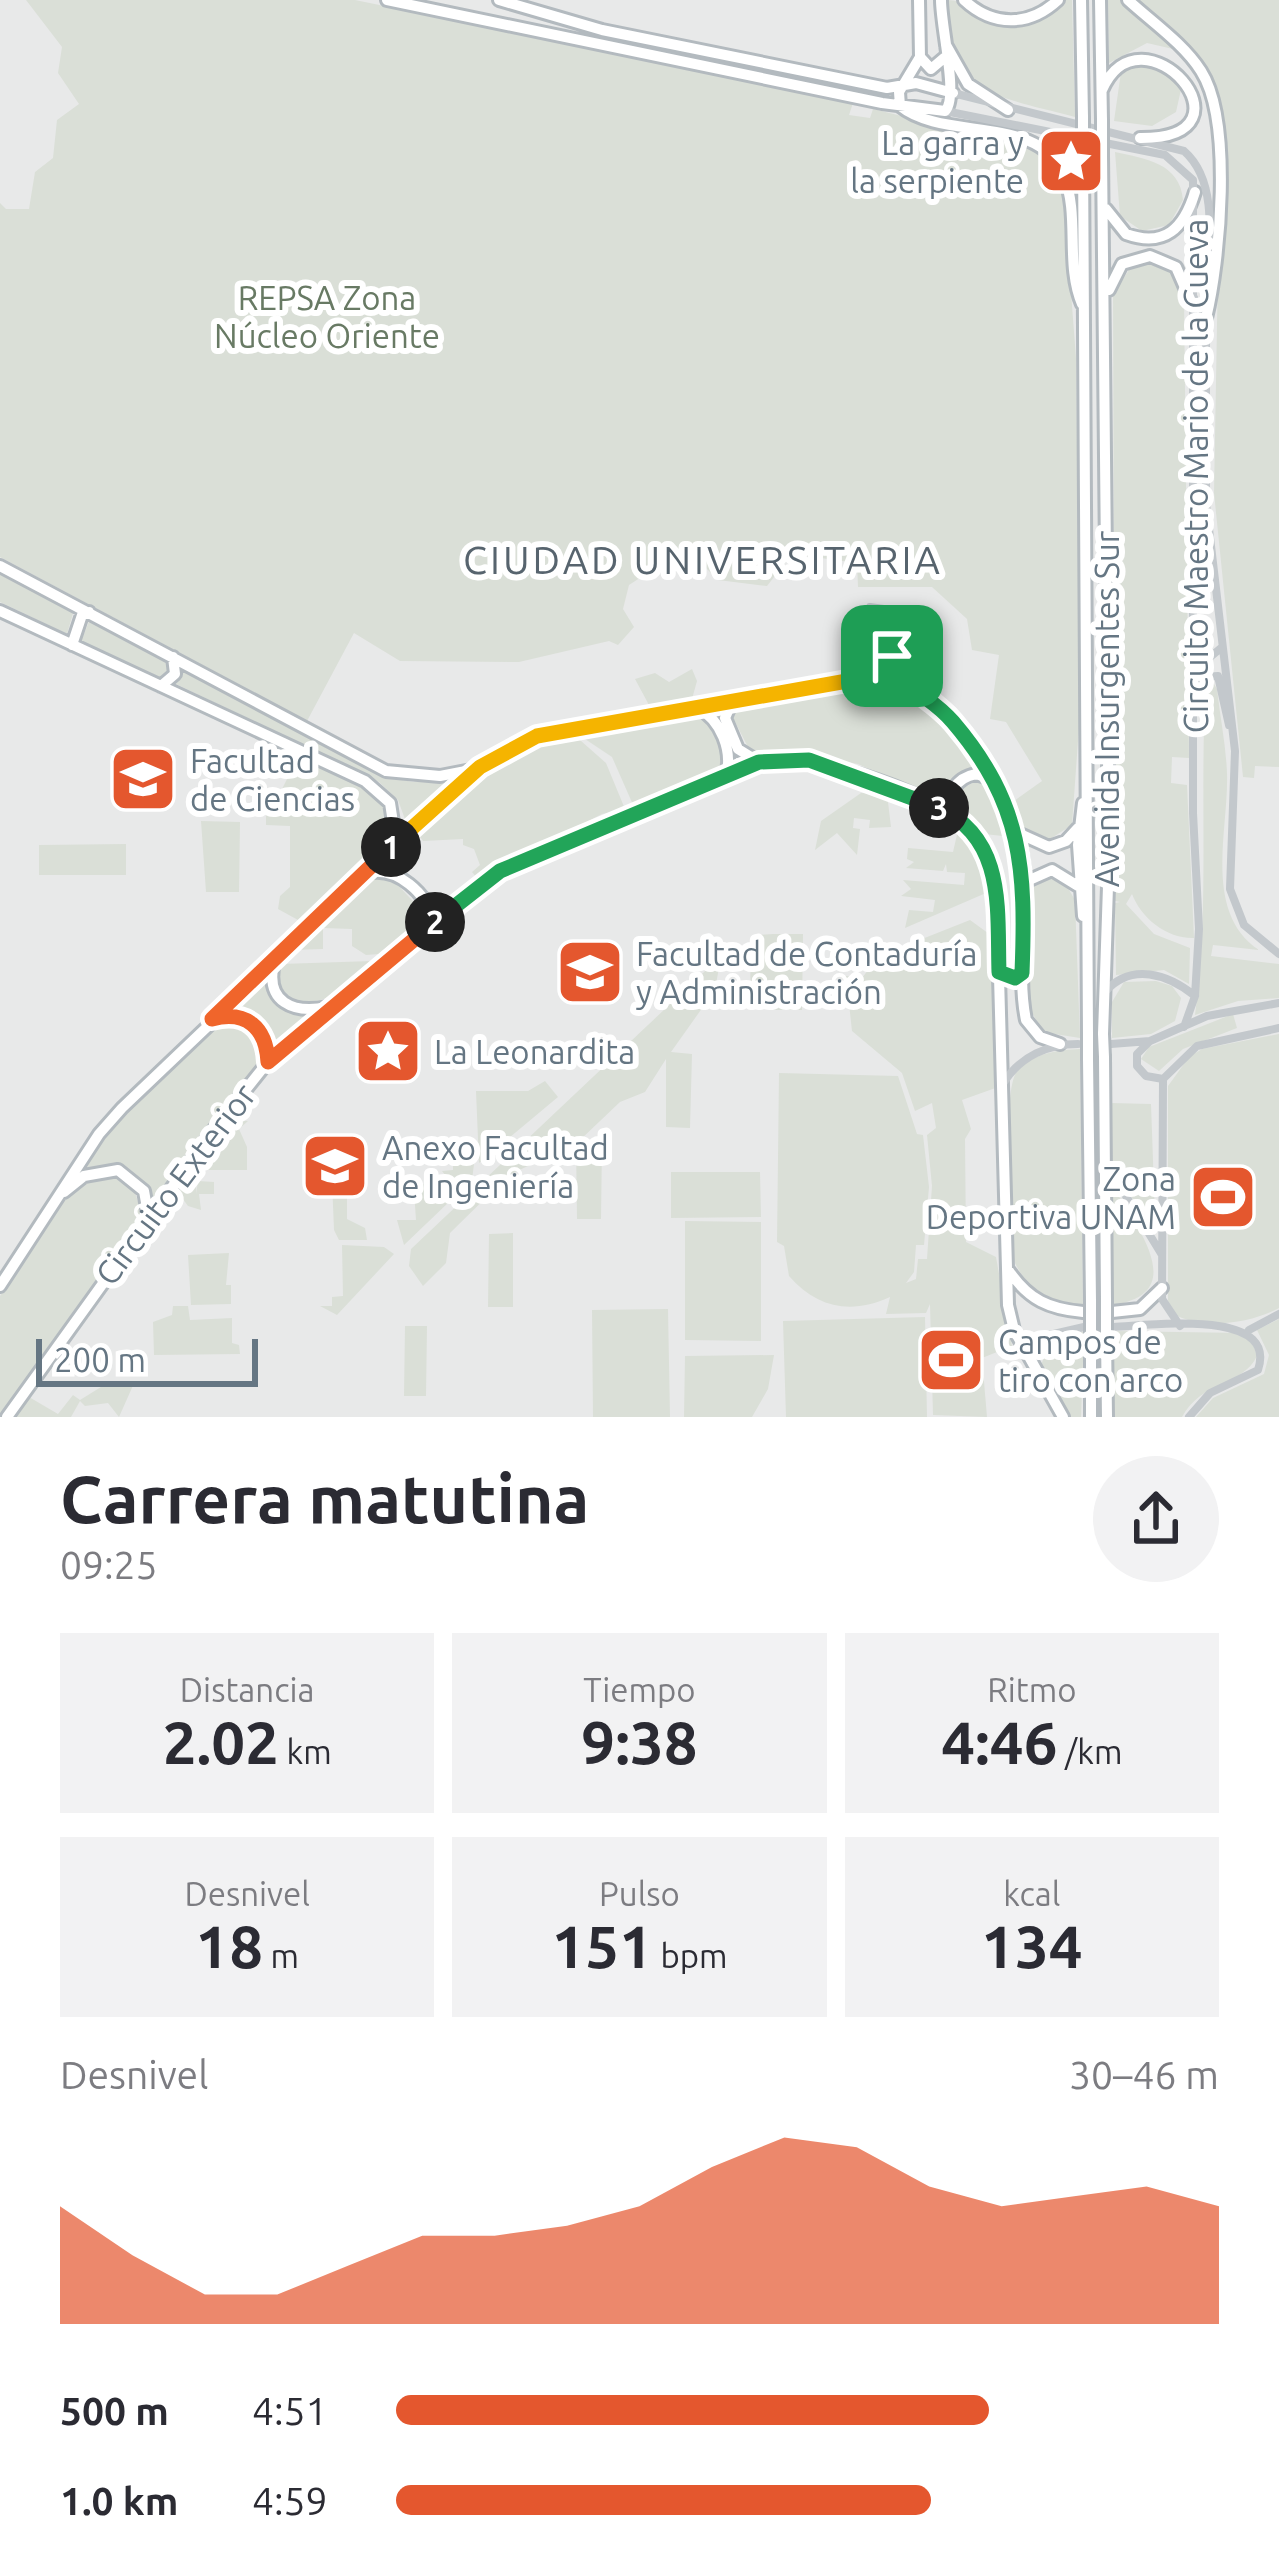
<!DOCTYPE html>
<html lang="es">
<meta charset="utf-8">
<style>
:root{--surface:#fff;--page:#f2f2f3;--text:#2b2b33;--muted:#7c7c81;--accent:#e4572e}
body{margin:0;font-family:Ubuntu,sans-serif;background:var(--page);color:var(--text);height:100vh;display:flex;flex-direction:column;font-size:45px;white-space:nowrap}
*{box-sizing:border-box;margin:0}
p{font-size:39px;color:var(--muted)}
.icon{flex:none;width:66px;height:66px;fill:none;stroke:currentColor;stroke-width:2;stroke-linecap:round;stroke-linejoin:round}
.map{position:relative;height:1417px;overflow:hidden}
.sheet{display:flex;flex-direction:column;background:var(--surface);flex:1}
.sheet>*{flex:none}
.scale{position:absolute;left:36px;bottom:30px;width:222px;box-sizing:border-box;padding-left:12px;border:6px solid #657683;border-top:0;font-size:33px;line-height:42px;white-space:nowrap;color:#657683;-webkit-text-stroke:9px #fff;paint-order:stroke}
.pin{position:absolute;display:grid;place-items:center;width:102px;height:102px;color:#fff;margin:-51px;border-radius:24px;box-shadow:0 6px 18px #0006}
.km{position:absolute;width:60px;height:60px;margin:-30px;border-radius:50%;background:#222;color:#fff;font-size:33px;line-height:60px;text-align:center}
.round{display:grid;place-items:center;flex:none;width:126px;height:126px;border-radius:63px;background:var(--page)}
.overview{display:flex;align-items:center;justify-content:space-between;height:204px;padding:0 60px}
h1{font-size:66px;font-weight:700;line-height:90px}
.stats{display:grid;grid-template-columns:repeat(3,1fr);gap:18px;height:204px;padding:12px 60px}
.stats div{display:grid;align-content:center;border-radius:0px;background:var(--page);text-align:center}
.stats b{font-size:60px;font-weight:700}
.stats small{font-size:33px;font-weight:400}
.stats p{font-size:33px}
.chart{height:336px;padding:24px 60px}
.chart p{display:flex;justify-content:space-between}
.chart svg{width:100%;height:216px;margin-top:12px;fill:var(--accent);opacity:.7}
ul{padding:0 60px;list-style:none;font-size:39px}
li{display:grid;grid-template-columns:192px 144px 1fr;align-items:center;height:90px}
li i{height:30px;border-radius:15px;background:var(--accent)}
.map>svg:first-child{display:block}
.built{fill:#e8e9e9}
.green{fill:#dadfd7}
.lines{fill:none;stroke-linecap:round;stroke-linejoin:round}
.secondary-casing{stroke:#b3babf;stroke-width:16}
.street{stroke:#c3c8cc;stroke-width:8}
.secondary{stroke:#fff;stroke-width:10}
.secondary-bridge-casing{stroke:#b3babf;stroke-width:16;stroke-linecap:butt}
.secondary-bridge{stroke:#fff;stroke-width:10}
.split-1-casing{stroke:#fff;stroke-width:24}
.split-2-casing{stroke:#fff;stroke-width:24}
.split-3-casing{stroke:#fff;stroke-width:24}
.split-4-casing{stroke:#fff;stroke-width:24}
.split-1{stroke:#f5b400;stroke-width:15}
.split-2{stroke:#f0652b;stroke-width:15}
.split-3{stroke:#22a559;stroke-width:15}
.split-4{stroke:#22a559;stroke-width:15}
.labels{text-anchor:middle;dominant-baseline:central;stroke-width:12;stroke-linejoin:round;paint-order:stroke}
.poi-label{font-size:33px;fill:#657683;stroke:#fff;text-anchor:start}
.park-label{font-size:33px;fill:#687a64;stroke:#fff}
.street-label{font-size:33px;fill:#657683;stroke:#fff}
.quarter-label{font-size:39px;letter-spacing:3px;fill:#57646e;stroke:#fff}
</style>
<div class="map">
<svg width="1279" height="1417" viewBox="0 0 1279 1417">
<rect width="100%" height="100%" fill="#fafaf8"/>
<path class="built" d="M0,0H1279V1417H0Z"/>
<path class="green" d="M26,0H355L840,99L853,103L849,115L870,118L873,109L1029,147L1046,157L1063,188L1076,358L1080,713L1072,825L1050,839L1024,828L1014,801L1042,781L1006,722L990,719L999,655L972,650L967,619L932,587H858L857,563L792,554L767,586L718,580L686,548L629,585L623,609L634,627L618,645L609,641L519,662L400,661L354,633L307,721L0,557V203L6,209H29L35,172L53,158L57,120L79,104L58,73L62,47Z
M948,0C963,0 968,11 981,19C1010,37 1042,21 1063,0H1072L1075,117C997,96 948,96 948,0Z
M1108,0H1123L1173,49L1147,43L1109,63Z
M1136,0H1279V767L1255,766L1254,778L1243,777L1214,493L1221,101L1198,54Z
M1152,59L1182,85L1176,112L1152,126L1114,121L1121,72Z
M1115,152C1146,159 1180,163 1183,200L1169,225L1142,231L1120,216Z
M1149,260L1180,277L1184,296L1189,758L1172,757L1171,783L1187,785L1194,938C1167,939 1141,918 1132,894L1126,904L1154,934L1190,948L1189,984L1164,970L1116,975L1115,903L1120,902L1115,901L1116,842L1124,849L1115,838L1113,295L1132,265Z
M0,573L74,610L67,634L0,602Z
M90,619L169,662L170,672L162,679L81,641Z
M180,668L382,776L413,782L450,780L406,822L398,800L379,782L176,684Z
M692,669L697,681L692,699L649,705L635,679L655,673L669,682Z
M1211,679L1217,689C1220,717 1226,745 1227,773C1229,830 1202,912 1259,950L1213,945L1211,956L1279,964V998L1238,1001L1195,1015C1210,906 1199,793 1206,682Z
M847,685C910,679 945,725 979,769L953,779L943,803L858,764L801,753L750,751L732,716L741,702Z
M696,714C713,722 725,751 721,768L634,807L612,757L582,737Z
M572,733L606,763L625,809L602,814L477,878L472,872L480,865L474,849L463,845V839L423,841L418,834L494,765Z
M298,757C329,772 414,798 386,842L308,917L298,920L278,909L280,896L290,887V826L266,825V804L274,805Z
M978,780L997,798L1012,837L984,834L956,810V792Z
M861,793L887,794L891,827L869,828L870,820L854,818L853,828L860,829L857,855L837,833L815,850L821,821Z
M201,821L240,822L239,892H206Z
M959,826C977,843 993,868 986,893L905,928L909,910L933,912L935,900L901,896L911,889L903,880L964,885L965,873L947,872L946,864L943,871L906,868L914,862L907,859L908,848L953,852Z
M126,844V875H39V845Z
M377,874L394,881L426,915L379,954L366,955L352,946V929L323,928V949L292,950Z
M1053,877L1065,883L1075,900L1080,1038L1042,1032L1028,1004L1030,892L1037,880Z
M970,920L992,936L1001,1086L962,1100L971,1129L965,1139L966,1242L996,1257L1012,1346L982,1358L987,1417L933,1415L930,1304L926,1313L886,1314L890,1297C851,1315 817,1308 789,1276L784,1246L777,1242L779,1073L898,1076L917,1134L923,1135L929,1187L924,1245H916L914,1272L906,1283L916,1279L918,1259H927L932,1186L927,1135L936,1128L932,1103L915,1111L902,1073L852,1031L846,976L862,978C876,958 892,950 915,954L917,941Z
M773,934H803L802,1010H772L771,1003L756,1008C747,984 750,960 756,935Z
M721,956L715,990L671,1052L692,1054L690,1128L666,1127V1059L645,1092L620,1102L579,1141L602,1143L601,1219H577L576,1143L509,1175L450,1233L446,1263L423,1286L409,1266L411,1249Z
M372,961C354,985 319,1013 287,998L277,979L281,964Z
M266,974L278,1004L291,1011L322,1012L281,1038L272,1054C270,1029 252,1014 228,1010Z
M1156,981L1172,986L1181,998L1175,1021L1151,1034L1112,1038V1002L1124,982Z
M1233,1014L1237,1028L1183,1049L1159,1071L1141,1059L1149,1047Z
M227,1020C250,1024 261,1035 262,1059L153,1206C142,1164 115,1165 78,1172L132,1104L216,1024Z
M1279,1034V1308C1251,1323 1201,1331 1172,1313L1168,1301V1086L1189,1057L1202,1049Z
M1080,1049L1083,1307C1048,1306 1027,1289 1013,1259C1013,1226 1000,1089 1018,1070C1033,1053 1059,1050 1080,1049Z
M545,1081L558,1097L479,1163L476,1091H528Z
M1111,1103L1151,1104L1155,1217L1142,1215L1109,1158Z
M227,1120L248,1121L239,1129L247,1147V1170H197L196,1194L198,1181L214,1182V1194H199L201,1210L188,1206L177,1191Z
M331,1156H347V1191L342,1192H347V1219L365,1228L367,1240H339L334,1230Z
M468,1160L474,1164L472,1180L404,1245L397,1220H416L414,1191L432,1178L450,1181L442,1171L453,1170V1161Z
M671,1172H760L761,1217L671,1218Z
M116,1176L133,1186L143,1218L0,1417V1296L68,1194L94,1178Z
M1112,1185C1135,1225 1192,1293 1113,1305Z
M685,1221L761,1222V1341L685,1340Z
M513,1233V1307H488L489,1234Z
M342,1245L384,1247L394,1254L337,1315L320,1306H332V1297L343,1296Z
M229,1253L226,1285H231V1304L191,1305L188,1255Z
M173,1306H188L190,1320L232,1318V1343L239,1345L240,1354L154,1355L153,1322L172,1315Z
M668,1309L670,1417H593L592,1310Z
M925,1317L927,1417H786L783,1321Z
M1279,1319V1417H1196L1213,1398L1264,1374L1269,1355L1257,1330Z
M405,1326H427L426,1396H404Z
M1112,1331L1243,1333L1251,1337L1257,1356C1243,1386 1202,1380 1182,1417H1113Z
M1067,1332H1084L1081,1417H1070L1041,1366L1049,1341Z
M774,1355L768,1389L752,1417H684L685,1356Z
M135,1381L119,1417L108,1403L85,1406L80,1401L71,1417H15L29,1397L58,1414L73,1395L80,1400L109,1382Z"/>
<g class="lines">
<g class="secondary-casing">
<path id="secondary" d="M387,0L882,103L945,111C959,98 941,28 941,0
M499,0L602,30L887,88L916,83L953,93
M919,0L920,57L899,92L900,106C944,142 1040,113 1064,176C1080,216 1065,264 1082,304
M964,0C993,27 1029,27 1058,0
M1081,0L1083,117
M1100,0L1102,120
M1128,0C1152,22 1184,44 1201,71C1233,121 1220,262 1206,318
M946,45L968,84L1008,110
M920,57L931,69L944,58
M1102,90C1141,0 1265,139 1140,138
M1083,151L1088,1034
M1102,155L1109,857L1103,1034
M1106,209L1126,234C1165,248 1184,228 1195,192
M1109,290L1122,264L1150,256L1176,267L1190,299
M0,566L386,771L440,776L471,770
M0,611L365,781L390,803L396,842
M72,645L82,615L89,612
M161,686L175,674L173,657
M733,699L725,718L738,749L759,762
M698,708C721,720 733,751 726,776
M1083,803L1078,845L1083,916
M953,814C946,795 955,778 976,774L991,779
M1018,833L1049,847L1066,841L1078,828
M367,873C397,866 427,893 434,922
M1025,882L1052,870L1078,886
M274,963C265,1002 293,1014 327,1007
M212,1019C246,1011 267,1027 268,1062
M1104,1057L1106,1300
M1088,1059L1091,1301
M64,1192L84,1176L118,1170L144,1191L149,1219
M1009,1271C1029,1300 1049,1309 1083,1312
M0,1286L99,1134L122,1108L480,767L520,743L576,726L852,677C946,683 1016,781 1024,870C1029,920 1016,971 1026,1020L1040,1037L1060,1044
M1112,1312L1140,1309L1162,1288
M1091,1337V1417
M1106,1337L1107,1417
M7,1417L211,1133L263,1068L312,1023L500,871L759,762C813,751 947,795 980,840C993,858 995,882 997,903L1008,1305L1014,1330L1063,1417"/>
</g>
<path class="street" d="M953,93L1184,151C1222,184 1207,254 1206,299
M945,111L1165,155L1193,180V813L1199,929L1195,996L1184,1027
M1206,314V503L1235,751L1230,889L1244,925L1279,954
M870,607L897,611L892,656L904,687
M1196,651L1209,658L1221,648
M864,678L892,656
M1200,690L1203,677L1218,676L1229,725
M1105,992C1131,962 1168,974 1195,996
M1149,1042L1137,1054V1066L1146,1076L1163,1079
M1111,1044L1150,1041L1207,1016L1279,1003
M1004,1082C1021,1056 1048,1044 1078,1044
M1107,1165L1162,1255
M1180,1326L1162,1299L1163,1079L1197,1046L1279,1028
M1113,1327C1148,1326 1279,1307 1258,1370L1210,1393L1189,1417
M1249,1330L1279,1314
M1032,1363L1045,1336L1084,1327"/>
<use href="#secondary" class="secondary"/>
<g class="secondary-bridge-casing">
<path id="secondary-bridge" d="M1083,117V151
M1102,120V155
M1088,1034V1059
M1103,1034L1104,1057
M1106,1300V1337
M1091,1301V1337"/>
</g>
<use href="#secondary-bridge" class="secondary-bridge"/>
</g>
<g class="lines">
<g class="split-1-casing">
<path id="split-1" d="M391,847L480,767L537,736L864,678L892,656"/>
</g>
<g class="split-2-casing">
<path id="split-2" d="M391,847L212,1019C246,1010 266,1027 268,1062L435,922"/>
</g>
<g class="split-3-casing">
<path id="split-3" d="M435,922L500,871L759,762L809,760L939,808"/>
</g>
<g class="split-4-casing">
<path id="split-4" d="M892,656C908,696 927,692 953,722C1023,804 1026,870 1022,973L1015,978L999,972C997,910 1006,839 939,808"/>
</g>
<use href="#split-1" class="split-1"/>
<use href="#split-2" class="split-2"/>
<use href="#split-3" class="split-3"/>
<use href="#split-4" class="split-4"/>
</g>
<defs>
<g id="sight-square" transform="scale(3.45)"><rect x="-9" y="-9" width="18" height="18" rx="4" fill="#e4572e" stroke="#fff"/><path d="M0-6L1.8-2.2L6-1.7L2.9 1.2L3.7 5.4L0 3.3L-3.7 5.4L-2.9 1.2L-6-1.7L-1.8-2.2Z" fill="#fff"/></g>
<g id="university-square" transform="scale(3.45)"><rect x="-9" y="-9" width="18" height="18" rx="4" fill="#e4572e" stroke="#fff"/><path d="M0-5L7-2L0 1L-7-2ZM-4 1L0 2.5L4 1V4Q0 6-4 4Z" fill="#fff"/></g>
<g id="stadium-square" transform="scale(3.45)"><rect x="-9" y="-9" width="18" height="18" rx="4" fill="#e4572e" stroke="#fff"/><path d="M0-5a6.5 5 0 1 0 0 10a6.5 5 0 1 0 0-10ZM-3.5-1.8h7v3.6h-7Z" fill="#fff"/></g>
</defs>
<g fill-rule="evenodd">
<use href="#sight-square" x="1071" y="161"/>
<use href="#university-square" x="143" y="779"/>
<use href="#university-square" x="590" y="972"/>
<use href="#sight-square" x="388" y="1051"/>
<use href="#university-square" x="335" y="1166"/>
<use href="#stadium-square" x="1223" y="1197"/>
<use href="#stadium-square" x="951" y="1360"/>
</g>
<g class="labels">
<g class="poi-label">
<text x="1024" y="142" text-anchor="end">La garra y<tspan x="1024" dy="38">la serpiente</tspan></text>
<text x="190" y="760">Facultad<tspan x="190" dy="38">de Ciencias</tspan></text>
<text x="636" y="953">Facultad de Contaduría<tspan x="636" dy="38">y Administración</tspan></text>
<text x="434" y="1051">La Leonardita</text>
<text x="382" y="1147">Anexo Facultad<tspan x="382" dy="38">de Ingeniería</tspan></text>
<text x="1176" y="1178" text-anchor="end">Zona<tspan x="1176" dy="38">Deportiva UNAM</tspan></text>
<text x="998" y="1341">Campos de<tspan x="998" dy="38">tiro con arco</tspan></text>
</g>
<g class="park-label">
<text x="327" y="297">REPSA Zona<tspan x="327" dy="38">Núcleo Oriente</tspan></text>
</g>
<g class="street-label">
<text transform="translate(1195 476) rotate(-90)">Circuito Maestro Mario de la Cueva</text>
<text transform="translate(1106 709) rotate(-90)">Avenida Insurgentes Sur</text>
<text transform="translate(175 1184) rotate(-53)">Circuito Exterior</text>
</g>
<g class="quarter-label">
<text x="703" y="559">CIUDAD UNIVERSITARIA</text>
</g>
</g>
</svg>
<div class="scale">200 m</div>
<div class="pin" style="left:892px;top:656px;background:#1e9e55"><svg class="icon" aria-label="arrive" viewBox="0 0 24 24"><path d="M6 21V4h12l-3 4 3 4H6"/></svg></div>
<b class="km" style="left:391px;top:847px">1</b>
<b class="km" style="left:435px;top:922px">2</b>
<b class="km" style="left:939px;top:808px">3</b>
</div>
<section class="sheet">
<div class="overview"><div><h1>Carrera matutina</h1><p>09:25</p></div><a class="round"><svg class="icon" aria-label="share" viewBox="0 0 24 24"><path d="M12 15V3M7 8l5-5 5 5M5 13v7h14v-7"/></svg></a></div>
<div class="stats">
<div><p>Distancia</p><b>2.02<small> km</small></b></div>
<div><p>Tiempo</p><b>9:38</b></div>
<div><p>Ritmo</p><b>4:46<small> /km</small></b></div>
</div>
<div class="stats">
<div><p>Desnivel</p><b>18<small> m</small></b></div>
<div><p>Pulso</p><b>151<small> bpm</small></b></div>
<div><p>kcal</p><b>134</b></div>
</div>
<div class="chart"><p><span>Desnivel</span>30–46 m</p>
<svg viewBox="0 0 160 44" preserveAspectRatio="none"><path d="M0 44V20L10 30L20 38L30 38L40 32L50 26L60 26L70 24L80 20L90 12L100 6L110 8L120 16L130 20L140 18L150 16L160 20V44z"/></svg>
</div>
<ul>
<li><b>500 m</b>4:51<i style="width:72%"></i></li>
<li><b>1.0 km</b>4:59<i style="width:65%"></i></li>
</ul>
</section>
